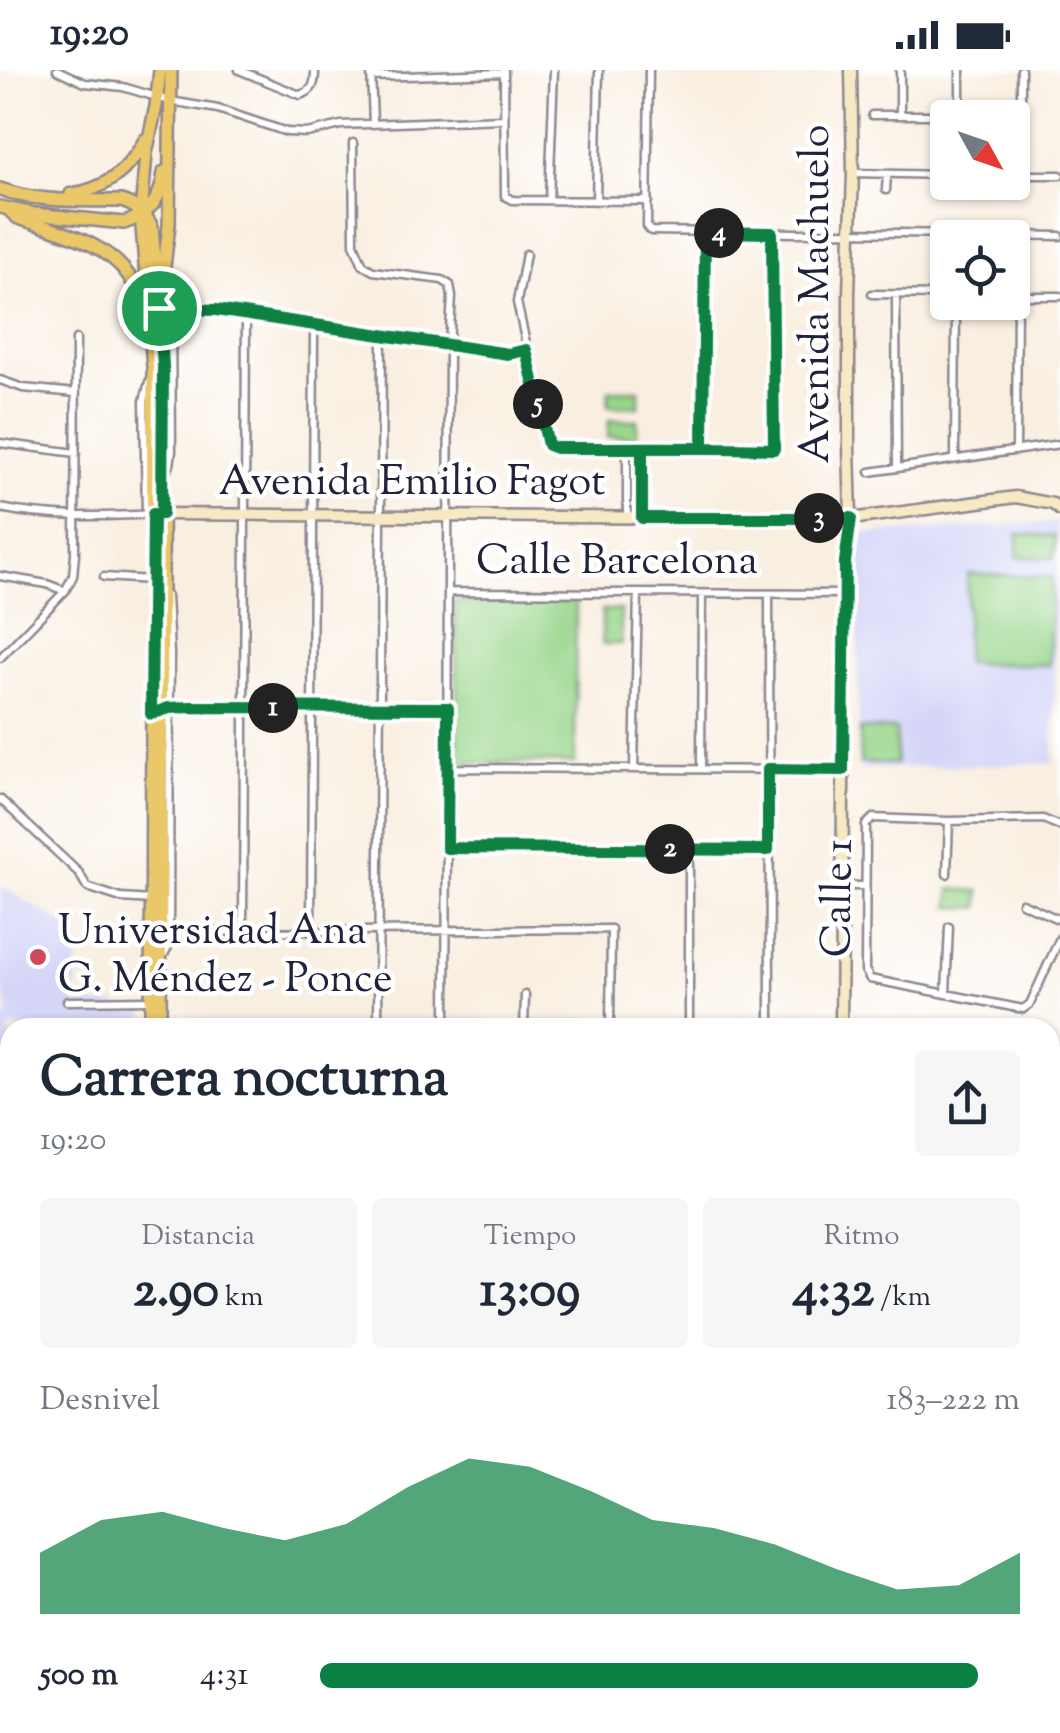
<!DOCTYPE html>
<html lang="es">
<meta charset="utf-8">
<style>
:root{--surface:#fff;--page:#f6f6f7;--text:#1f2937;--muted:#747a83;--accent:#0b8043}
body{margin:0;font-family:"Sorts Mill Goudy",serif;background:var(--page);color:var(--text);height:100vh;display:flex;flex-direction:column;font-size:38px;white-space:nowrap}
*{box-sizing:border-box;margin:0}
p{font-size:32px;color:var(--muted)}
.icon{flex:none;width:55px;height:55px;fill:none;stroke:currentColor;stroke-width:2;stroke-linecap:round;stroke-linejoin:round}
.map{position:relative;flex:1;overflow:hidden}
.drawer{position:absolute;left:0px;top:948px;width:1060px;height:718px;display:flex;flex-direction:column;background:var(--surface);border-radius:30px 30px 0 0;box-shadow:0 2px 8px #0004}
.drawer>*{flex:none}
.needle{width:65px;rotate:130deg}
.tools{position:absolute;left:930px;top:30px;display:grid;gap:20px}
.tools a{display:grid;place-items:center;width:100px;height:100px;border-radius:10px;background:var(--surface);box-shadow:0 2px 8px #0004;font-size:50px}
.pin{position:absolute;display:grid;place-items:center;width:85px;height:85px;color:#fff;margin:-42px;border:5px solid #fff;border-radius:50%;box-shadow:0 2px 10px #0007}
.km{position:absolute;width:50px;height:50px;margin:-25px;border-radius:50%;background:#222;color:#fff;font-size:28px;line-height:50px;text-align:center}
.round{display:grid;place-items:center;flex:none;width:105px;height:105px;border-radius:10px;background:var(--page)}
.head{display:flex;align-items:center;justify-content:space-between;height:170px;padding:0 40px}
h1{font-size:55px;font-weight:700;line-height:75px}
.metrics{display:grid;grid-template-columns:repeat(3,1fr);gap:15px;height:170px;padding:10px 40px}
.metrics div{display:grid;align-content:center;border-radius:10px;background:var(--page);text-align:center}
.metrics b{font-size:50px;font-weight:700}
.metrics small{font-size:28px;font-weight:400}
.metrics p{font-size:28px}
.chart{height:280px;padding:20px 40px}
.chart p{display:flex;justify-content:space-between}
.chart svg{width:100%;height:180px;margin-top:10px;fill:var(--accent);opacity:.7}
ul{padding:0 40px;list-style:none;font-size:32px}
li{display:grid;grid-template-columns:160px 120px 1fr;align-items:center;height:75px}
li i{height:25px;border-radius:12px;background:var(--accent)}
.status{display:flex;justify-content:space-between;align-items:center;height:70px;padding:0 50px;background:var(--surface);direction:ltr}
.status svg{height:28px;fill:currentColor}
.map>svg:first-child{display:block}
.built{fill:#d6d7f8}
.grass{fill:#98d58a;stroke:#5d7c62;stroke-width:2.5}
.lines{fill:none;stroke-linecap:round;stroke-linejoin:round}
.street-casing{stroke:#8e888e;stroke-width:11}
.secondary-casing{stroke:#8e888e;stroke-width:15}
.primary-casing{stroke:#8e888e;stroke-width:16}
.street{stroke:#fff;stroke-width:6}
.secondary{stroke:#f7e9c3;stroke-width:10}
.primary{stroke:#eac769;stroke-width:11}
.route-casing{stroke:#fff;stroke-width:20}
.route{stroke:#0b8043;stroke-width:12}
.poi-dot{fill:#d1495b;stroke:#fff;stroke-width:4}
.labels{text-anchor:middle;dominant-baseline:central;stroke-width:9;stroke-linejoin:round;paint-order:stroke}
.street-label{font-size:42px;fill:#22223b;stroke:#fff}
.poi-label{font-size:42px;fill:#22223b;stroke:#fff;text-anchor:start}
</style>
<div class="status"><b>19:20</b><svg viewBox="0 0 49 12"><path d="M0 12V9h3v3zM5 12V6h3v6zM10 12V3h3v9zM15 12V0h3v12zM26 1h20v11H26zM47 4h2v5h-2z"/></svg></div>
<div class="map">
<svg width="1060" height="1663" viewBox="0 0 1060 1663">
<rect width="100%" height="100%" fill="#fff"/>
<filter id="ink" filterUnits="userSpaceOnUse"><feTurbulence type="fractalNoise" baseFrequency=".01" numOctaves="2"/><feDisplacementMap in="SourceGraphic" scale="20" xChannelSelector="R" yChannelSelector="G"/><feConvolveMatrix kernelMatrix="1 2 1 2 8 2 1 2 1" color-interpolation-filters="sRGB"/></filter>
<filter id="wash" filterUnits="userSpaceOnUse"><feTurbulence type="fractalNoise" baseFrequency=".0048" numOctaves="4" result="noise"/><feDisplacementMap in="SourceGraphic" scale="40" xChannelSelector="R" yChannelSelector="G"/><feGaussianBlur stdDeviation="2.25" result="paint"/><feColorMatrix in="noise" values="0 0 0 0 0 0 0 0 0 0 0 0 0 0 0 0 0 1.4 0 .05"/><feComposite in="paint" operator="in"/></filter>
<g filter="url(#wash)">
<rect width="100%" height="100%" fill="#f9efe1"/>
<path class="built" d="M1058,452L1053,693L858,699V464Z
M0,816L78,862L75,934H118L119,941H145V957L10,958V990L0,979V953L9,943L0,912Z"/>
<path class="grass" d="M609,320H639V337L608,336Z
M609,350H637V367H608Z
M1018,464L1055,466L1054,488L1017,487Z
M968,504L1052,507L1049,595L965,593Z
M455,531L576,532L575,693L458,692Z
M602,540H621V574H602Z
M860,659H896V694L860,693Z
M951,819L980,821L979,838L950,837Z"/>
</g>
<g filter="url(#ink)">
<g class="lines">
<g class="street-casing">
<path id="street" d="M57,0L85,13L123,17L170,31L218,39L287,62L307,63L341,55L504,49
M239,0L300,25C314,21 315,13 315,0
M371,0L373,54
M504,0L505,126L513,130L648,131
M649,0L647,156L651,161L798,163L850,162L1060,166
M371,7L504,3
M900,44V0
M960,44V0
M872,45H1021
M353,73L354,174L363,195L373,201L442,210L450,215L452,227L449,275L446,958
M854,103L948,105
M1012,105H1060
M1021,106V0
M886,120L887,105
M549,130L554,0
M596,131L599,0
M526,184L517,232L548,375L555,378L774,379L773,163
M872,224L948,225
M896,225L897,398
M1016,226H1060
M159,238L217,240L508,284L526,280
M0,310L23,318L76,323
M0,373L76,383
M703,379L705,163
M1016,381L1017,226L1020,166
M955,389L956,232
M870,402L1060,374
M165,405L170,395L172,381L171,239
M0,438C49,448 102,447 152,444
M146,444L144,331L149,312
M627,447V378
M642,447V378
M0,506L47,514L65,521
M104,507L151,510
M448,522L844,524
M769,524L770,958
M0,588L65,521L73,506L75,484L76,269
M169,638L448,639
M447,698L843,700
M634,699L638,524
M701,699L702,524
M0,729L79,803L87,817L121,828L152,830
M1060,756L1043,749L949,751L873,748L866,755L865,900L870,909L1023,939L1030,934L1060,868
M447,779L768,780
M947,804L949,751
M843,816H865
M1022,833L1060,850
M311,860L314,255
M243,861L246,244
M203,862L611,859L610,958
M163,886L168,877L169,868L170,583L167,526
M946,923L949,857
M67,931L150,930
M378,958L382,265
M524,958L525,925
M689,958V779
M0,1067L10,1068
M0,1563L10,1577
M0,1596L10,1602
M0,1615L1,1663
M281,1655V1663
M318,1656V1655
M28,1663L35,1655
M474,1663L475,1655"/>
</g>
<g class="secondary-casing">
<path id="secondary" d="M154,444L851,449L1016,427L1053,434L1060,440
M841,958L845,492L851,449L849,376V223L853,103L851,0"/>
</g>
<g class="primary-casing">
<path id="primary" d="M0,119C39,133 80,130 121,131C135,135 146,144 152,157L157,218
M71,124C105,120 129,100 145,70
M0,137L35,144L124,153C149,145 162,128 164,102
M11,142L18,148C56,161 104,170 129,206C136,217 139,230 145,242
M151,958L153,297L141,144L146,83L156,36L160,0
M160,958L163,296L159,238L169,155L171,0
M145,1663V1655
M158,1663V1655"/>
</g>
<use href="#street" class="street"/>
<use href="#secondary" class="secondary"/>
<use href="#primary" class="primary"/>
</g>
</g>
<g class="lines" filter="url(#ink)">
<g class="route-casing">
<path id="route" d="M159,238L163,296L162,444H153L151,644L169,638L191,637L448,638L447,778L768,780V699L843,700L845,492L851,448H642V378H703L705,162L772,163L774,379C701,377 628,378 556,378L548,375L526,280L508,284L216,240L159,238"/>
</g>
<use href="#route" class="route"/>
</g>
<circle class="poi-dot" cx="38" cy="887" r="10"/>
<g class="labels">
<g class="street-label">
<text transform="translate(818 224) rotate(-90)">Avenida Machuelo</text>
<text x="412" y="414">Avenida Emilio Fagot</text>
<text x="617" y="493">Calle Barcelona</text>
<text transform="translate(840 828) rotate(-89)">Calle 1</text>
</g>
<g class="poi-label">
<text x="58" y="863">Universidad Ana<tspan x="58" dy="48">G. Méndez - Ponce</tspan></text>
</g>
</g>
</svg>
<div class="tools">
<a><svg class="needle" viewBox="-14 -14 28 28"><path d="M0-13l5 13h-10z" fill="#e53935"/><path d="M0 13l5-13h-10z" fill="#747a83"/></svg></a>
<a><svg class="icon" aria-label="locate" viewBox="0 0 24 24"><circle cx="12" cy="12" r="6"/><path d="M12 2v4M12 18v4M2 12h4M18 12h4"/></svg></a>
</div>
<div class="pin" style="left:159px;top:238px;background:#1e9e55"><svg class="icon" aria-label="arrive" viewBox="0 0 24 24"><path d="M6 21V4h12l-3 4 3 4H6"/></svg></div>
<b class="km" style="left:273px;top:638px">1</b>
<b class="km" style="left:670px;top:779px">2</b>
<b class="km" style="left:819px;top:448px">3</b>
<b class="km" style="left:719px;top:163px">4</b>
<b class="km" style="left:538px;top:334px">5</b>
<section class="drawer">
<div class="head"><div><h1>Carrera nocturna</h1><p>19:20</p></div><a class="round"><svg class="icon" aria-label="share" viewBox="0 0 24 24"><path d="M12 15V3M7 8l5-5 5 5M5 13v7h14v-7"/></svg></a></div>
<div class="metrics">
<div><p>Distancia</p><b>2.90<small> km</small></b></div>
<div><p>Tiempo</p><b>13:09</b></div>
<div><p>Ritmo</p><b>4:32<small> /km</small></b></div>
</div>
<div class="chart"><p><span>Desnivel</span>183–222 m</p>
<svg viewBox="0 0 160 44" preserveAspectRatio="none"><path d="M0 44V29L10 21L20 19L30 23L40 26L50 22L60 13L70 6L80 8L90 14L100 21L110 23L120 27L130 33L140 38L150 37L160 29V44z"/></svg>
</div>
<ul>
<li><b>500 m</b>4:31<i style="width:94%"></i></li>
</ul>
</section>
</div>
